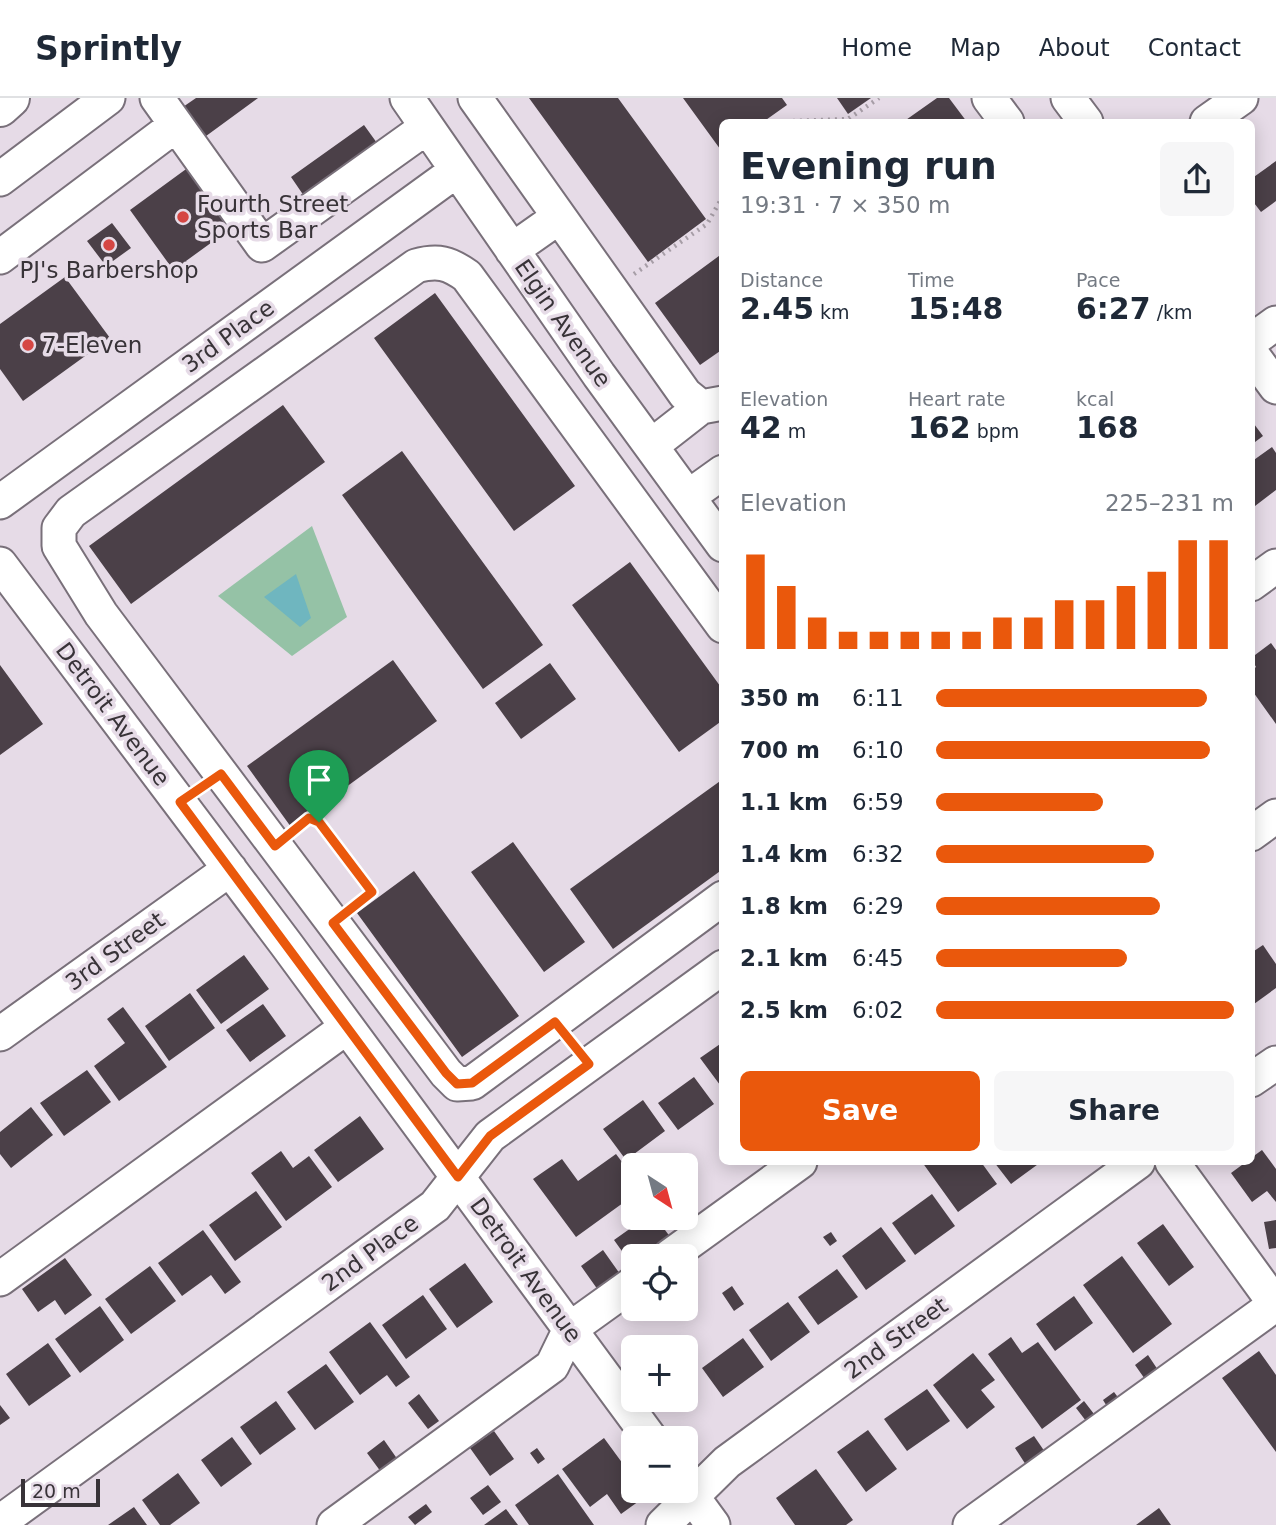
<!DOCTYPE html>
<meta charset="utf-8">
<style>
:root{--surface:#fff;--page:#f6f6f7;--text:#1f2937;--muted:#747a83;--line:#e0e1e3;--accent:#ea580c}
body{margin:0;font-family:"DejaVu Sans",sans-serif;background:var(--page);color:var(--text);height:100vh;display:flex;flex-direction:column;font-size:26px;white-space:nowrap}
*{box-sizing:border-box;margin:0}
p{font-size:23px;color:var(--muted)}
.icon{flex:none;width:38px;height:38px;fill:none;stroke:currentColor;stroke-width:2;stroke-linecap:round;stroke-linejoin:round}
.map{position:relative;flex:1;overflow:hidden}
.sheet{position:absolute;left:719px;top:21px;width:536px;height:1046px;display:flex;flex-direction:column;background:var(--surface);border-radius:10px;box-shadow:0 4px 18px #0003}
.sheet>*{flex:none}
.needle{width:46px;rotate:144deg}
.fabs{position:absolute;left:621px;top:1055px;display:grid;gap:14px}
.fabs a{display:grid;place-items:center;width:77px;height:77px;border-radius:10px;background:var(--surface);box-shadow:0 4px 18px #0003;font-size:35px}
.scale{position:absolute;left:21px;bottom:18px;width:79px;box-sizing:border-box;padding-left:7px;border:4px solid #383338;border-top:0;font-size:19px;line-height:24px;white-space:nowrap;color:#383338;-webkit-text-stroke:5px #e6dbe7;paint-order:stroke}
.pin{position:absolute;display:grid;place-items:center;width:60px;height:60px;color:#fff;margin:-72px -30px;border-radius:50% 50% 50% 0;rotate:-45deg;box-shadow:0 0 7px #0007}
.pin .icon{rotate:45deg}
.round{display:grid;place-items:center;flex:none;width:74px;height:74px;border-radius:10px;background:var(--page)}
.summary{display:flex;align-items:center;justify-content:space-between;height:119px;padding:0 21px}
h1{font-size:38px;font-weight:800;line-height:52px}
.figures{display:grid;grid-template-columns:repeat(3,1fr);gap:10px;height:119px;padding:7px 21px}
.figures div{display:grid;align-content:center}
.figures b{font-size:30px;font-weight:800}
.figures small{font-size:19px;font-weight:400}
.figures p{font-size:19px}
.chart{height:196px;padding:14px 21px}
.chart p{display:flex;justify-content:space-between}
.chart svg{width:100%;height:126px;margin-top:7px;stroke:var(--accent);stroke-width:6}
.primary-button{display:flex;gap:14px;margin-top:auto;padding:14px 21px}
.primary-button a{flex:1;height:80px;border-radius:10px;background:var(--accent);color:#fff;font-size:28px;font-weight:800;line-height:80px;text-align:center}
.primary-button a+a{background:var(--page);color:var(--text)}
ul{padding:0 21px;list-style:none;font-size:23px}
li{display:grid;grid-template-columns:112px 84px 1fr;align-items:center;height:52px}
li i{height:18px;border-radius:9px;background:var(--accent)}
header{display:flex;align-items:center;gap:42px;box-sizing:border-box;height:98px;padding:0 35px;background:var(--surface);border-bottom:2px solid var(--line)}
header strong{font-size:33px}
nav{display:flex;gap:38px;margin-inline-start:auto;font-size:24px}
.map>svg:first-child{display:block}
.green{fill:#95c2a6}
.water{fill:#6fb6bf}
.building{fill:#4b4048}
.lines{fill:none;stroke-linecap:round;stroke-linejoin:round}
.minor-casing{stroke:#79707a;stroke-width:37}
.major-casing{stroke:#79707a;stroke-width:42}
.path{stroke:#a79ea7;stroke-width:4.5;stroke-dasharray:2 5;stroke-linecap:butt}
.minor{stroke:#fff;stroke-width:33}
.major{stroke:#fff;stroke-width:38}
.route-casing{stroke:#fff;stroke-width:14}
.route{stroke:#ea580c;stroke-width:9}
.poi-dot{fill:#d54643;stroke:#e6dbe7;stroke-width:2.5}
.labels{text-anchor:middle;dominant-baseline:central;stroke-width:7;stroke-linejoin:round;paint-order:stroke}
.poi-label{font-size:23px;fill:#383338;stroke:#e6dbe7;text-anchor:start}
.street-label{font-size:23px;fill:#383338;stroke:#e6dbe7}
</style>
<header>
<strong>Sprintly</strong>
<nav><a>Home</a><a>Map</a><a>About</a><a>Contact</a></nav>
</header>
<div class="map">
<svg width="1276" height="1427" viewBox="0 0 1276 1427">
<rect width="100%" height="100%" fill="#e6dbe7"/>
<path class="green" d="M312,428L347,519L292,558L218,498Z"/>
<path class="water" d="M296,476L311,520L300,529L264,499Z"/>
<path class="building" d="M196,0H258L202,41L180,11Z
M529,0H618L706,121L648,164Z
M683,0H782L787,7L763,24H723V55Z
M837,0H871L848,16Z
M937,0H949L967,24H903Z
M364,27L377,45L304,98L291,79Z
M1276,63V103L1261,114L1251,101V81Z
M193,66L237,126L186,163L192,171L179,180L130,112Z
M112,125L131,150L106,168L87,143Z
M723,155V251L700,267L655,205Z
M65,179L110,240L23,303L0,271V226Z
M435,195L575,388L514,433L374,240Z
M283,307L325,364L131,506L89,448Z
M1251,322L1263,338L1251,347Z
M1272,349L1276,355V392L1255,408L1251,403V364Z
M402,353L543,547L483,591L342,397Z
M630,464L723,592V622L679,654L572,507Z
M1271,545L1276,552V626L1251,591V573L1256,569L1251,560Z
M393,562L437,623L291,729L247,668Z
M550,565L576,601L521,641L495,605Z
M0,567L43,626L0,657Z
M723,681V771L613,851L570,791Z
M513,744L585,844L544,874L471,774Z
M414,773L519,918L462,959L357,815Z
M1263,847L1276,866V890L1254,906L1251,901V855Z
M244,857L269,891L221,926L196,892Z
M190,895L215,930L169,963L145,928Z
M263,906L286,938L250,964L226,932Z
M123,909L167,969L119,1003L94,968L125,945L107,921Z
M723,944V991L700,960Z
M87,972L111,1004L64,1038L40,1005Z
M694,979L714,1006L678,1032L658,1005Z
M643,1002L665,1033L626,1062L603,1031Z
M31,1009L53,1037L11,1070L0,1056V1034Z
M360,1018L384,1051L338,1084L314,1052Z
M1262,1052L1276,1071V1104L1267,1093L1252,1104L1231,1075L1246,1064H1251V1060Z
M281,1053L293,1070L309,1058L332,1089L286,1123L251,1075Z
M616,1056L634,1080V1097L576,1139L533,1081L562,1061L578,1083Z
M922,1064H981L997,1086L958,1114Z
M994,1064H1041L1011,1086Z
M256,1093L282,1129L235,1163L209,1127Z
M932,1096L955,1128L915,1157L892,1125Z
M645,1120H656L671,1140L646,1158H634V1170L614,1142Z
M1276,1122V1150L1269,1151L1264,1124Z
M1163,1126L1194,1169L1169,1188L1137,1145Z
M881,1129L906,1163L866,1192L842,1158Z
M203,1132L241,1184L225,1196L211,1177L182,1198L158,1165Z
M831,1134L837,1143L830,1148L823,1139Z
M603,1152L620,1176L598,1192L581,1168Z
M1122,1158L1172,1226L1133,1255L1083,1187Z
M65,1160L92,1197L65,1217L55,1202L38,1214L22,1191Z
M465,1165L493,1204L457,1230L429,1191Z
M150,1168L176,1203L131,1236L105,1201Z
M837,1171L858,1199L818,1227L798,1199Z
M732,1188L744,1206L734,1213L722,1195Z
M423,1197L447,1231L406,1261L382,1227Z
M1074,1198L1093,1225L1055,1253L1036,1226Z
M788,1204L810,1234L771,1263L749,1232Z
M100,1208L124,1242L80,1275L55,1241Z
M370,1224L410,1279L396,1289L387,1277L360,1297L329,1254Z
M1011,1239L1022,1255L1038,1244L1081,1302L1042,1331L988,1256Z
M743,1240L764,1269L723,1299L702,1270Z
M48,1245L71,1278L29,1308L6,1276Z
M1259,1253L1276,1277V1354L1222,1280Z
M973,1255L995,1282L981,1292L995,1309L967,1331L933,1287Z
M1148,1257L1160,1275L1147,1284L1135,1267Z
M326,1266L354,1304L315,1332L287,1294Z
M927,1291L950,1323L907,1353L884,1321Z
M1114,1294L1120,1302L1108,1310L1103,1302Z
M419,1296L439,1323L428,1331L408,1305Z
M276,1303L296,1331L260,1357L240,1329Z
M1084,1303L1094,1316L1086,1323L1076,1310Z
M0,1307L10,1320L0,1327Z
M868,1332L897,1371L866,1394L837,1354Z
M494,1333L514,1361L490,1378L470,1350Z
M1034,1338L1045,1354L1026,1367L1015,1350Z
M232,1339L252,1366L221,1389L201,1362Z
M604,1340L634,1381V1393H642L646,1398L621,1416L607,1396L590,1409L562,1371Z
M384,1342L398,1362L381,1374L367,1355Z
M537,1350L545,1361L538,1366L530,1355Z
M816,1371L853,1422L846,1427H795L776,1400Z
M178,1375L200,1405L170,1427H160L142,1402Z
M558,1376L594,1427H529L515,1407Z
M488,1387L501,1404L483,1417L470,1400Z
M426,1406L432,1414L415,1427L408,1419Z
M134,1409L147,1427H108Z
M1159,1410L1171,1427H1136Z
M506,1411L518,1427H484Z"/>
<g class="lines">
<g class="minor-casing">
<path id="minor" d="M157,0L262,147L427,29
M407,0L599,277L723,447
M475,0L685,296L701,309L723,305
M989,0L1007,24
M1068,0L1086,24
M1207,24L1241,0
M0,81L108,0
M512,152L559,119
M0,159L176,27
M1251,243L1276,225
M1251,255L1276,289
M651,348L701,309
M688,399L723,374
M0,404L456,73
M0,466L286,846L650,1340
M1251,486L1276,468
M723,528L467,178C449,165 438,162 416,168L71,414L59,430V448L101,516L446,975L457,986L472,985L723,800
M1251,736L1276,718
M0,936L230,771
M1251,982L1276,965
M1172,1064L1276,1207
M670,1158L800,1064
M0,1181L347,929
M686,1390L713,1427
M0,1424L435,1108L490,1038L723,869
M334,1427L552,1268L570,1231L634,1185
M663,1427L727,1364L1138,1064
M970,1427L1276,1206"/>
</g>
<g class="major-casing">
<path id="major" d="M0,9L10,0"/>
</g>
<path class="path" d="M765,24L848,21L879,0
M634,176L707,126L723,98
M297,729L308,720L319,724L372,794L356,808"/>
<use href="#minor" class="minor"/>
<use href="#major" class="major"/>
</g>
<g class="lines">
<g class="route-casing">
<path id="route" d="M221,676L275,748L309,720L319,724L372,794L333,825L446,975L457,986L472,985L555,924L589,966L490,1038L458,1079L180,704Z"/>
</g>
<use href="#route" class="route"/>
</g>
<g class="poi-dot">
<circle cx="183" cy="119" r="7"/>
<circle cx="109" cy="147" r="7"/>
<circle cx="28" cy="247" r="7"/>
</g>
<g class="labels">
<g class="poi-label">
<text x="197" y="106">Fourth Street<tspan x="197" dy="26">Sports Bar</tspan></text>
<text x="109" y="172" text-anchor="middle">PJ's Barbershop</text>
<text x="42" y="247">7-Eleven</text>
</g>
<g class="street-label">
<text transform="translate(563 225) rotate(55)">Elgin Avenue</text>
<text transform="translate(228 238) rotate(-36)">3rd Place</text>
<text transform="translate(113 616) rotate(53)">Detroit Avenue</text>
<text transform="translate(115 853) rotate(-36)">3rd Street</text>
<text transform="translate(370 1155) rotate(-36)">2nd Place</text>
<text transform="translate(526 1172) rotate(54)">Detroit Avenue</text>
<text transform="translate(896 1240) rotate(-36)">2nd Street</text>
</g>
</g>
</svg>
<div class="fabs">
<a><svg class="needle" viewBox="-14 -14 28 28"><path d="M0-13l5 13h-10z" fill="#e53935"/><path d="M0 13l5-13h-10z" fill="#747a83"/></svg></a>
<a><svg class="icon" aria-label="locate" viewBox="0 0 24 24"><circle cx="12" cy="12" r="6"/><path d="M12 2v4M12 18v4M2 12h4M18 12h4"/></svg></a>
<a>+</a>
<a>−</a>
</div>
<div class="scale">20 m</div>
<div class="pin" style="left:319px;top:724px;background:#1e9e55"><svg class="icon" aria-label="arrive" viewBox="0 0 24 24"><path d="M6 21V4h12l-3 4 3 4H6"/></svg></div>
<section class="sheet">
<div class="summary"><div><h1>Evening run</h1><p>19:31 · 7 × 350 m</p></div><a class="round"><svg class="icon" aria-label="share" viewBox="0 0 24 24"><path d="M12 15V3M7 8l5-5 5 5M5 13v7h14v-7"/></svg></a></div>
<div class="figures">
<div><p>Distance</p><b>2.45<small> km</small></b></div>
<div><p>Time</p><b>15:48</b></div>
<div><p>Pace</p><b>6:27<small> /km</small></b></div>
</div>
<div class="figures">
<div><p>Elevation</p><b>42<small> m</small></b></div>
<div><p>Heart rate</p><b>162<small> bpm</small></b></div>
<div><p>kcal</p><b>168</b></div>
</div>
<div class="chart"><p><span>Elevation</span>225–231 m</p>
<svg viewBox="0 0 160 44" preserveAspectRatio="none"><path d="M5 44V11M15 44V22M25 44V33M35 44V38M45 44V38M55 44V38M65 44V38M75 44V38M85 44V33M95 44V33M105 44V27M115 44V27M125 44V22M135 44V17M145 44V6M155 44V6"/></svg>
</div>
<ul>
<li><b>350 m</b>6:11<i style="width:91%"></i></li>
<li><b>700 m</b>6:10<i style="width:92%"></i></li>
<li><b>1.1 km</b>6:59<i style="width:56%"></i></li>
<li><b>1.4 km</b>6:32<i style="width:73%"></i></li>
<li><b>1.8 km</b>6:29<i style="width:75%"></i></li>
<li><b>2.1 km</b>6:45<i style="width:64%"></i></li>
<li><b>2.5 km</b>6:02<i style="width:100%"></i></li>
</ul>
<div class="primary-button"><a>Save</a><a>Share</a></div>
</section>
</div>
